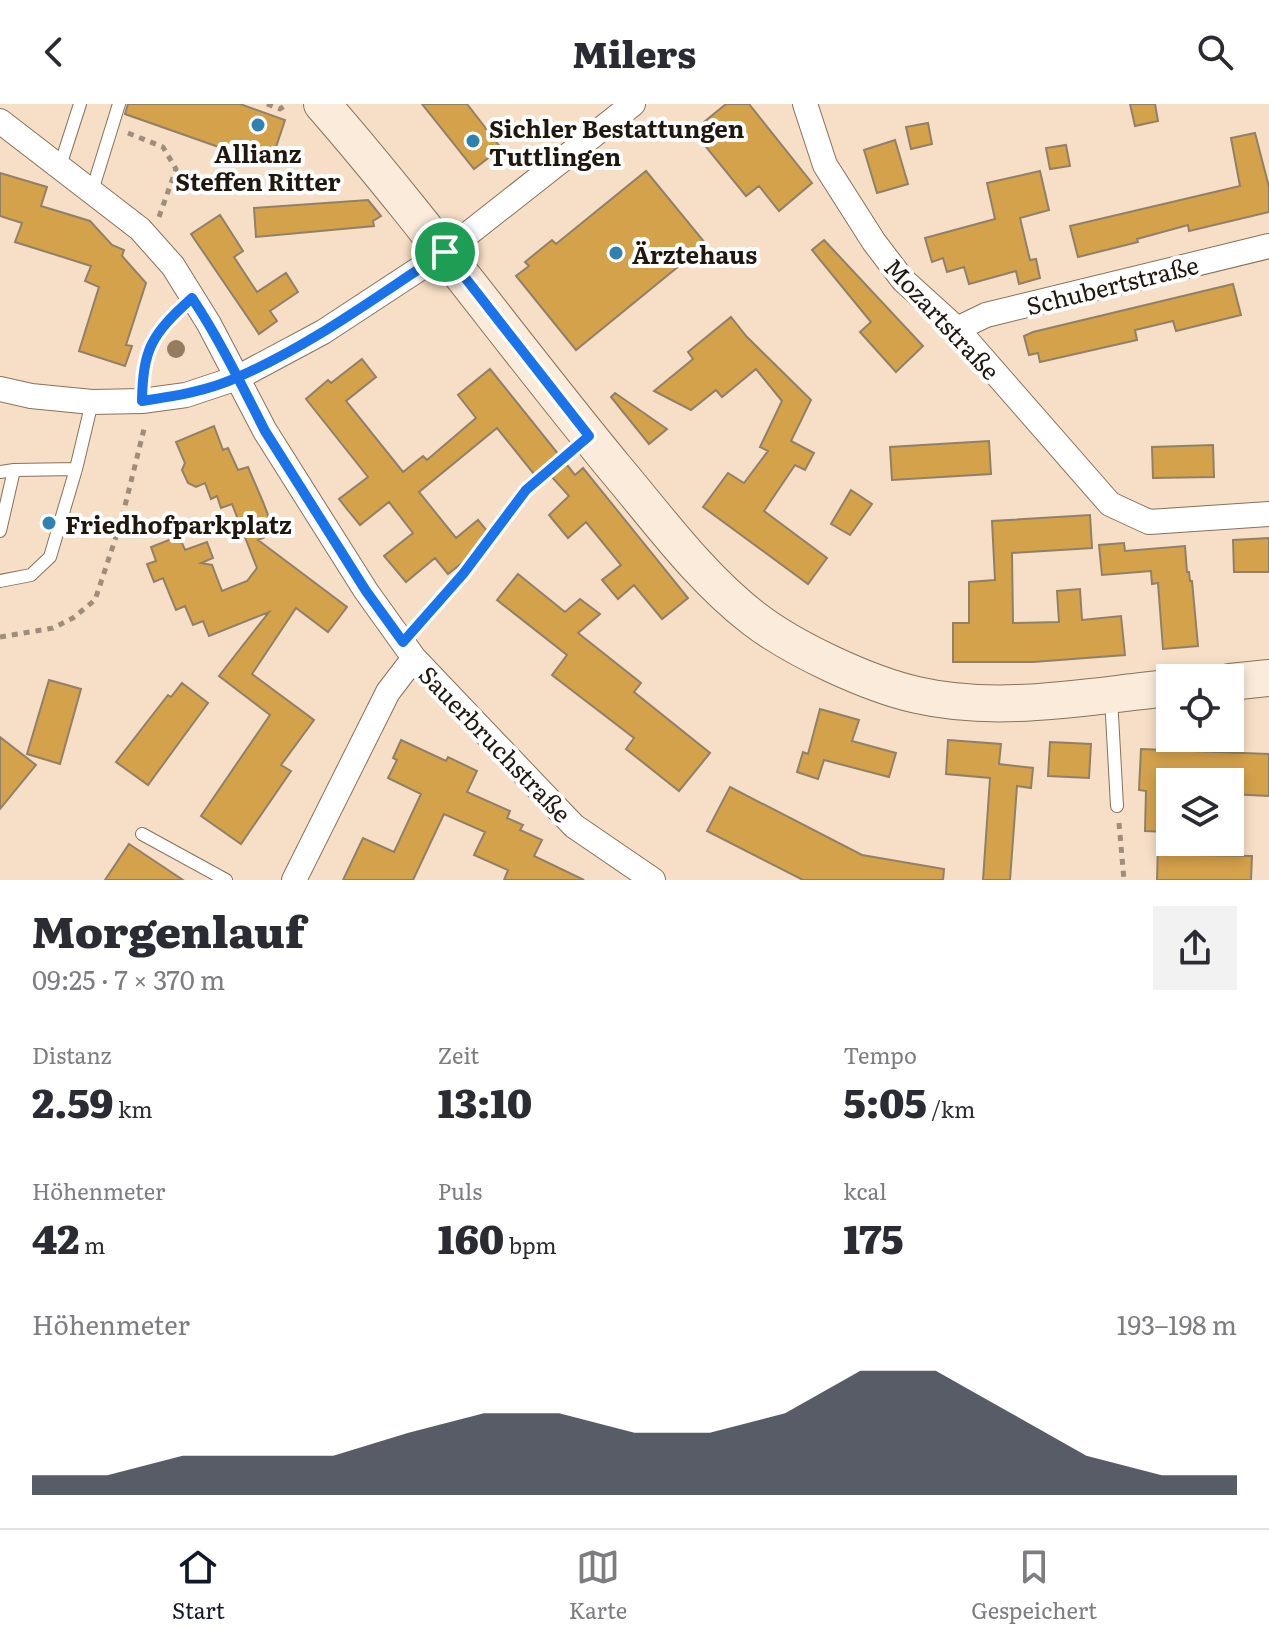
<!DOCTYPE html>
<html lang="de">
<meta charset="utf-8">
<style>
:root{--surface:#fff;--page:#f2f2f3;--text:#2b2b33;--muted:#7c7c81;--line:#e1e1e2;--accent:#111827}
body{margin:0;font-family:Literata,serif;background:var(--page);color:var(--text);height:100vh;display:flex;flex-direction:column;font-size:30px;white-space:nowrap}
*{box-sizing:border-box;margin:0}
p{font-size:26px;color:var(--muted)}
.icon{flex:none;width:44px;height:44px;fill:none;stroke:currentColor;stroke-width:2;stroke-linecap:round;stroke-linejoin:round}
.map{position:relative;height:776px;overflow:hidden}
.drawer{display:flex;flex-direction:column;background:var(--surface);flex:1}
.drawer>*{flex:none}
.controls{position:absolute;left:1156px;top:560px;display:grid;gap:16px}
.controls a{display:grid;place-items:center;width:88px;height:88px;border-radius:0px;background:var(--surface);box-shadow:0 4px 12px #0003;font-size:40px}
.pin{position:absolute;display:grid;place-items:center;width:68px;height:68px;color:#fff;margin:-34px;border:4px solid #fff;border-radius:50%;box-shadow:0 2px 8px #0007}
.round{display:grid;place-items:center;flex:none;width:84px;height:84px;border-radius:0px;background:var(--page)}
.summary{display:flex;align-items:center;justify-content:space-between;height:136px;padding:0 32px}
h1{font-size:44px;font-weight:800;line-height:60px}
.metrics{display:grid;grid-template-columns:repeat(3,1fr);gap:12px;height:136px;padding:8px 32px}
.metrics div{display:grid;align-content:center}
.metrics b{font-size:40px;font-weight:800}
.metrics small{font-size:22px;font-weight:400}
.metrics p{font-size:22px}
.chart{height:224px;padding:16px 32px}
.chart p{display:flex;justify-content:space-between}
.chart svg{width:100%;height:144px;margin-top:8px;fill:var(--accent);opacity:.7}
header{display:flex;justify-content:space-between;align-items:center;height:104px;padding:0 32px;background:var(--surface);font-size:36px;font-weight:800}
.menu{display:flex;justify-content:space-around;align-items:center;height:112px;border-top:2px solid var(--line);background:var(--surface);font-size:22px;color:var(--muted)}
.menu a{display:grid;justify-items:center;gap:4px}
.menu .current{color:var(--accent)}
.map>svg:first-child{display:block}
.building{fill:#d5a24c;stroke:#918067;stroke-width:2}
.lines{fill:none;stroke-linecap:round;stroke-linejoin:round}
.lane-casing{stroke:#88725c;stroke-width:14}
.street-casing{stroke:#88725c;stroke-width:26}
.secondary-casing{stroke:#88725c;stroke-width:38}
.path{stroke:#9f8d7b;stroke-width:5;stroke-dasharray:6 6;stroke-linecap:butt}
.lane{stroke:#fff;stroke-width:12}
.street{stroke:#fff;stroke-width:24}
.secondary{stroke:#faebda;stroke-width:36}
.tree{fill:#957b5f}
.route-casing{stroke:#fff;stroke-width:16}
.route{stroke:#1a73e8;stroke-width:10}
.poi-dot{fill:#2e81b1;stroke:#fff;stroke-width:3}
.labels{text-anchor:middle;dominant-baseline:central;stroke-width:8;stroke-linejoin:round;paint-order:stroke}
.poi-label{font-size:24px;font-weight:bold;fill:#20180f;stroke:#fff;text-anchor:start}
.street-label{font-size:24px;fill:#20180f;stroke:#fff}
</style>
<header><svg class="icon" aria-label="back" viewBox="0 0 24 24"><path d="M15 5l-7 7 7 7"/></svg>Milers<svg class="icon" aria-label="search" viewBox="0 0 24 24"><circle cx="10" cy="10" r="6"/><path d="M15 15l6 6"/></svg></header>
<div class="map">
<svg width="1269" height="776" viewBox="0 0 1269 776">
<rect width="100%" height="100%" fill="#f7dec6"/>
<path class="building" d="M128,0H240L285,16L270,61L125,10Z
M422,0H467L501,44L474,65Z
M726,0H749L812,79L779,107L759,82L746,92L693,27Z
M1130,0H1155L1158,17L1135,22Z
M928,19L932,40L911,45L906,23Z
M1255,29L1269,83V108L1189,127L1188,121L1137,135L1138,138L1078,153L1070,122L1240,82L1231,34Z
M895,36L908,80L877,89L864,46Z
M1066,41L1070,62L1050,65L1046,44Z
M646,67L706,140L576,246L516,172L529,162L525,158L552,136L556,140Z
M1040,67L1049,106L1020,114L1030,156L1036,155L1040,174L1019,180L1016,167L969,180L964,163L947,168L943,154L932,158L925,134L995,115L987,79Z
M0,69L47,83L41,102L90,117L112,141L124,146L122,152L146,179L126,241L132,242L125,262L79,247L99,183L85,177L91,162L15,138L22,119L0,112Z
M368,96L381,112L373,117L374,122L256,133L254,104Z
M220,111L243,147L234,153L257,188L286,169L298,188L270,207L277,217L259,230L191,130Z
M824,136L923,242L896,268L860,228L871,218L812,146Z
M1233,180L1241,211L1176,227L1173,217L1135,226L1137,236L1040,258L1038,249L1029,251L1024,232L1033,228Z
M731,213L747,233L811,296L791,337L814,349L805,366L795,361L764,407L827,454L808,480L703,403L728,369L744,379L768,347L760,343L782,297L756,265L722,293L716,286L691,306L654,287L693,255L688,248Z
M362,255L376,273L346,297L403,368L423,352L427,356L476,314L458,291L490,265L575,371L583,364L688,494L662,515L634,481L618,495L602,476L621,461L586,418L568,434L549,411L569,392L543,363L534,370L497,324L419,388L456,434L478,416L493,434L448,470L435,454L406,478L384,452L413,429L389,398L360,421L346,404L339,395L368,373L306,295L328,276L331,279Z
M615,289L667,325L649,340L611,293Z
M214,322L223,346L228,344L238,366L248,363L263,398L275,429L258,436L347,503L328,528L296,504L252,570L314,616L281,661L291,667L241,740L201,712L270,611L219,572L269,508L209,532L203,517L193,521L185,502L176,506L163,474L154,478L147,460L156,457L151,443L179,432L185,446L207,438L213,454L201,459L212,461L222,487L247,477L257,464L232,400L221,404L217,392L211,395L205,379L196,383L188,379L182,366L185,359L176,338Z
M989,337L991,370L892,376L890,343Z
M1213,341L1214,373L1153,374L1152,343Z
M851,386L872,400L850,431L831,420Z
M1090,411L1092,444L1012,449L1013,519L1059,518L1057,487L1080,485L1082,516L1121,512L1125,551L1033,558H953V519H969V478L995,476L992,417Z
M1269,434V468H1234L1233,436Z
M1124,439L1125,447L1185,442L1187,468H1189L1190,477H1192L1198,542L1163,545L1158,479L1152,480L1151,467L1102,471L1099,441Z
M518,470L565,508L580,495L600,510L578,529L641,579L634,588L710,649L679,687L626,645L634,634L552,571L567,551L497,496Z
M49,576L81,585L60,660L27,650Z
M182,579L208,599L148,681L116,658L168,591L171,593Z
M820,605L859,616L852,637L896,649L889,673L824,656L818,675L797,668L803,648L808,650Z
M0,633L36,661L0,705Z
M401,636L446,657L448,653L477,667L467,688L510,707L507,714L523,721L520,726L542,736L534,752L584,776H504L508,766L474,751L485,728L444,710L413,776H343L363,734L394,748L421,690L388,674L397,656L393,654Z
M948,636L1001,640L999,660L1033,664L1031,684L1017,682L1010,776H983L990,674L946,670Z
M1050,638L1091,640L1089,674L1048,672Z
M1141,645L1269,650V692L1230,690V678H1170L1167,728L1145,727L1146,687L1139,686Z
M730,683L862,751L944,765L943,776H803L707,727Z
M129,740L183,776H105Z
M1158,741L1195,743V751L1252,752L1251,776H1157Z"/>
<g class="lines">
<g class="lane-casing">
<path id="lane" d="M60,62L80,0
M92,87L119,0
M142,297C143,245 153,229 192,194
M14,366L76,365
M0,368L14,366L0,427
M0,477L31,471L50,453L76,365L92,298
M1111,593L1117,702
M142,730L226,776"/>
</g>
<g class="street-casing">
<path id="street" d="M805,0L825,61L874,138L903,176L957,225L1110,400L1149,418L1269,410
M0,17L140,125L173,162L209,220L265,327L366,487L414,554L574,722L653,776
M957,225L986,211L1269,142
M0,285L31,292L92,298L142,297L186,291L237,274L323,228L445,148L633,0
M294,776L388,588L414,554"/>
</g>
<g class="secondary-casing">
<path id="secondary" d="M322,0C424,117 515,243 614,363C658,415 699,472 753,514C793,545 868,580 917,591C1000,610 1087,592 1170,584
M1230,578L1269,574"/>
</g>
<path class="path" d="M267,0L280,5L287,0
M128,29L163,43L176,65L159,113
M418,520L463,470L526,386L567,351
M0,533L53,524L73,514L95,496L121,418L145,321
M1119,719L1124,776"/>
<use href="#lane" class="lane"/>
<use href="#street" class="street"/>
<use href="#secondary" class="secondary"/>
</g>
<circle class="tree" cx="176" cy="245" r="9"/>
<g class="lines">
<g class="route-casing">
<path id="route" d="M445,148C378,191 312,241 238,273C208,287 175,292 142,297C143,244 152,230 192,194C220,236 242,282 265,327L366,487L403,538L463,470L526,386L589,332L445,148"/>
</g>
<use href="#route" class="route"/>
</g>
<g class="poi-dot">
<circle cx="258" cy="21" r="8"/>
<circle cx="473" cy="37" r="8"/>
<circle cx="616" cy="149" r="8"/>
<circle cx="49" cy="419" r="8"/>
</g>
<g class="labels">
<g class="poi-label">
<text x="489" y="23">Sichler Bestattungen<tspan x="489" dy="28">Tuttlingen</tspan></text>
<text x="258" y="48" text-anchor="middle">Allianz<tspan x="258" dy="28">Steffen Ritter</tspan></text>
<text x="632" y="149">Ärztehaus</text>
<text x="65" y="419">Friedhofparkplatz</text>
</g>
<g class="street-label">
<text transform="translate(1112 180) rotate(-14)">Schubertstraße</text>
<text transform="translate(943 214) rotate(47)">Mozartstraße</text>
<text transform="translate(496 639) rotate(46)">Sauerbruchstraße</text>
</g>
</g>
</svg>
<div class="controls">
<a><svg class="icon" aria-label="locate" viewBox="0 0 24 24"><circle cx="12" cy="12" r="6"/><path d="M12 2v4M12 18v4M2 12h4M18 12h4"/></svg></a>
<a><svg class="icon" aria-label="layers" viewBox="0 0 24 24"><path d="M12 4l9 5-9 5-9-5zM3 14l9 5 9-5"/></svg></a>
</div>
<div class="pin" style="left:445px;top:148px;background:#1e9e55"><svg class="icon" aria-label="arrive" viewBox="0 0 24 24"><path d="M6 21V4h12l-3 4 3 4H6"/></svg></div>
</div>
<section class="drawer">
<div class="summary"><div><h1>Morgenlauf</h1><p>09:25 · 7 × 370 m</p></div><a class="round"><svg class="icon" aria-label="share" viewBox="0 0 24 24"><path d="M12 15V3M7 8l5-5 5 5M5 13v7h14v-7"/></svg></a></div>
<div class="metrics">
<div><p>Distanz</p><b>2.59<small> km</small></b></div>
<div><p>Zeit</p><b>13:10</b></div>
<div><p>Tempo</p><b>5:05<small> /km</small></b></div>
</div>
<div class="metrics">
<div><p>Höhenmeter</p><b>42<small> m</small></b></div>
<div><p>Puls</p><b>160<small> bpm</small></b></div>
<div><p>kcal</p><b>175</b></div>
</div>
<div class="chart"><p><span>Höhenmeter</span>193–198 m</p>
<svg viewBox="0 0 160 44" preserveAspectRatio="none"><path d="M0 44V38L10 38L20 32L30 32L40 32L50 25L60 19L70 19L80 25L90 25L100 19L110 6L120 6L130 19L140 32L150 38L160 38V44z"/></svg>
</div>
</section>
<nav class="menu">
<a class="current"><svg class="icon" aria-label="home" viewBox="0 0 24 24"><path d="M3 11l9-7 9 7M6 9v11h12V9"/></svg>Start</a>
<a><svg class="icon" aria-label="map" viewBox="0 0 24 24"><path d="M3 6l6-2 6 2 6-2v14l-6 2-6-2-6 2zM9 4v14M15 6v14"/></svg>Karte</a>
<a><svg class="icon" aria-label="saved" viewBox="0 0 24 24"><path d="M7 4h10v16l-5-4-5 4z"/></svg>Gespeichert</a>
</nav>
